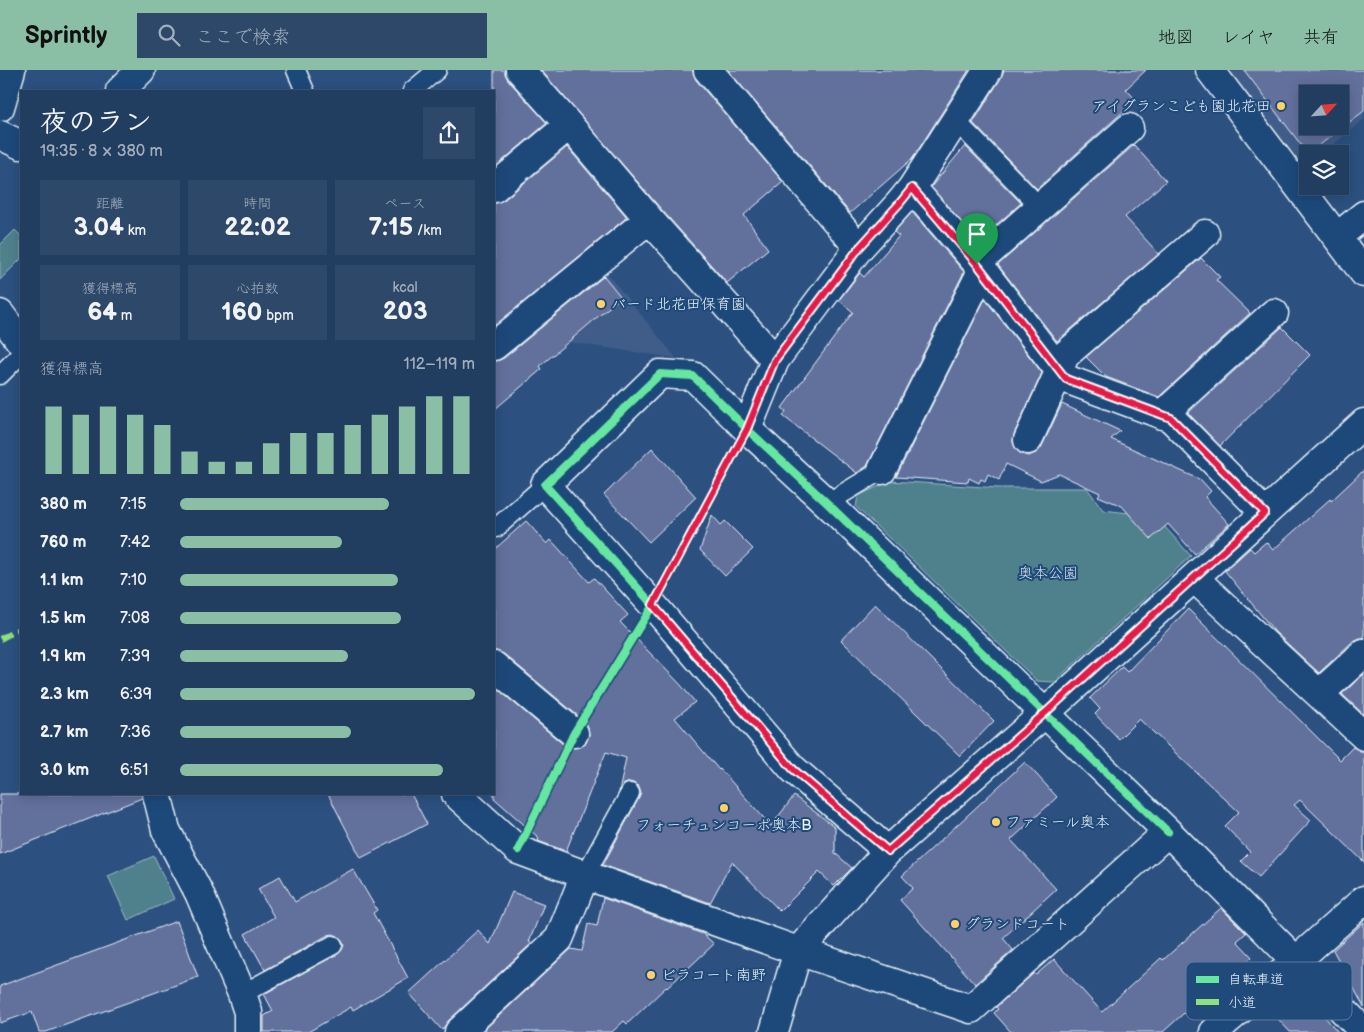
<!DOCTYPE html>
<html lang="ja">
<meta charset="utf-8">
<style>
:root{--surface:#213d60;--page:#2d4869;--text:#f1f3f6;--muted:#a2aebd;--line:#3e5675;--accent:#8abfa5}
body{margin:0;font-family:"Balsamiq Sans","Klee One",sans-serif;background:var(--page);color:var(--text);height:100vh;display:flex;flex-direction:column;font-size:19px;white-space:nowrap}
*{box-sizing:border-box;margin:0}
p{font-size:16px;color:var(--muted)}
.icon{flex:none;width:28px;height:28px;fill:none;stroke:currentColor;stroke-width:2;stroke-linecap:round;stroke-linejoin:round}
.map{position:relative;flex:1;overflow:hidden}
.side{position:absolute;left:20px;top:20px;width:475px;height:705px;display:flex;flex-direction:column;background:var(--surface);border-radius:0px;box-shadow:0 2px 12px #0003,0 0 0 1px var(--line)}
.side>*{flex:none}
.needle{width:32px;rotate:64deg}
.buttons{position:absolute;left:1299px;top:15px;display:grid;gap:10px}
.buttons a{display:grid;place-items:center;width:50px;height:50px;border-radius:0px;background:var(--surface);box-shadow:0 2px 12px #0003,0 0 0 1px var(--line);font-size:25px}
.pin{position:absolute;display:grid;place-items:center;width:42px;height:42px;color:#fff;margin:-51px -21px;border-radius:50% 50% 50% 0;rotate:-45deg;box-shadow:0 0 5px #0007}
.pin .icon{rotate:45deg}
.round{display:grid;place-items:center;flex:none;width:52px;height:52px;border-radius:0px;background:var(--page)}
.overview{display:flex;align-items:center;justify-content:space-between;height:85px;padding:0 20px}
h1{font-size:28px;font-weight:800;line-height:38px}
.metrics{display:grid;grid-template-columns:repeat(3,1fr);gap:8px;height:85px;padding:5px 20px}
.metrics div{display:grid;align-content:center;border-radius:0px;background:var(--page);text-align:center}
.metrics b{font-size:25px;font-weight:800}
.metrics small{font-size:14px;font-weight:400}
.metrics p{font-size:14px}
.chart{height:140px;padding:10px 20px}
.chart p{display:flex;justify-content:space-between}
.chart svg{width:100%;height:90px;margin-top:5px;stroke:var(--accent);stroke-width:6}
ul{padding:0 20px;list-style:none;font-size:16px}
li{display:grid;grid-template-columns:80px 60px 1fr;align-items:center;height:38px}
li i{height:12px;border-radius:6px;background:var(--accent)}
header{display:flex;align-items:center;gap:30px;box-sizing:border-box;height:70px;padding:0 25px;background:var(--accent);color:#111}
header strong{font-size:24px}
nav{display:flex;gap:28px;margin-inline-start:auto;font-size:18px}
.search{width:350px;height:45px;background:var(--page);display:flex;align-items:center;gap:12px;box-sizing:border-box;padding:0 18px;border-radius:0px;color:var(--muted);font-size:19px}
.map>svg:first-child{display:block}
.built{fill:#3f5d8a;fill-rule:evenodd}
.park{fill:#4f818c;stroke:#9cb9c2}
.building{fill:#62709c;stroke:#e8f1f8;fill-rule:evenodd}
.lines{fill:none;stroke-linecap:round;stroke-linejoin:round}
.service-casing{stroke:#e8f1f8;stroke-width:21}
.minor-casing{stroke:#e8f1f8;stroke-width:31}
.path{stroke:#e8f1f8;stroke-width:3;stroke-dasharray:4 4;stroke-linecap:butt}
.service{stroke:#1f4a7a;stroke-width:18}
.minor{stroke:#1f4a7a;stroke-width:28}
.quiet{stroke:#8de07e;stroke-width:6;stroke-dasharray:12 6;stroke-linecap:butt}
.cycleway-casing{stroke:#1f4a7a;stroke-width:11}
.cycleway{stroke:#66e7a1;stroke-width:8}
.route-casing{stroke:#fff;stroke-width:10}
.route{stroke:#e11d48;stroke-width:6}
.poi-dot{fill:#ffd166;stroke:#1f4a7a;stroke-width:2}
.labels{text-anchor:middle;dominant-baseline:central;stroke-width:4;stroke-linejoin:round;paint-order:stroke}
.poi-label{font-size:15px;fill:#e8f1f8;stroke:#1f4a7a;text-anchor:start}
.park-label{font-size:15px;fill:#d1e0e8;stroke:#1f4a7a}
.key{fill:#1f4a7a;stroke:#5b7ca0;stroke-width:1}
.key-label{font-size:14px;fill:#e8f1f8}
</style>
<header>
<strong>Sprintly</strong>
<div class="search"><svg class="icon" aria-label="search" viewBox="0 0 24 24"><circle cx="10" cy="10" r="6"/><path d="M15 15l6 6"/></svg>ここで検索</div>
<nav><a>地図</a><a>レイヤ</a><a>共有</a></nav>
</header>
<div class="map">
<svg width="1364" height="962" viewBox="0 0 1364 962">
<rect width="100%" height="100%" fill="#2c5180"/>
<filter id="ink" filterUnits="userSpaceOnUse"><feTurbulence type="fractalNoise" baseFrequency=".02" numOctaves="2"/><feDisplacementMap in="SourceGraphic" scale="10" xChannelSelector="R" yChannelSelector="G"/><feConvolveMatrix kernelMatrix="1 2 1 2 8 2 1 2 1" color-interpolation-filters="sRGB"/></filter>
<g filter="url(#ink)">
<path class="built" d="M1235,0H1364V49L1322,84H1308L1307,95L1304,98L1228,5ZM1308,24H1340V56H1308Z
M606,202L676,288L532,267Z"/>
<path class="park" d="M15,160L21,166V189L0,210V175Z
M890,411L999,418H1087L1103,440L1155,446L1191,486L1054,612L1037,611L908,486L856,437L858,426Z
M154,786L174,829L128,850L108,806Z"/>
<path class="building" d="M494,0H505V4L508,10L547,53L494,98Z
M541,0H693V3L696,10L783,112L744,145L768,179L727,213L661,139Z
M728,0H969L913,88L850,143Z
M1004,0H1146L1126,19L1136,30L1037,119L973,53L1001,8Z
M1244,0H1364V41L1308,84ZM1308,24H1340V56H1308Z
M1134,75L1166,111L1125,147L1159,184L1057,271L998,195Z
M965,76L1021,133L978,171L931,117Z
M567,77L626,146L625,149L494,256V133H497L504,130Z
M912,142L964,202L867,396L857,403L783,346L786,341L782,338L853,242L839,230L860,203L864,207L899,166L894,162Z
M1201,188L1220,207L1216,210L1250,243L1159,327L1106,307L1086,287Z
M604,206L621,227L540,296L542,299L494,340V291H497L504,288Z
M985,229L1042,303L1014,364L1013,372L1016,379L1021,384L1029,386L1037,382L1042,376L1062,334L1120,361L1111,369L1201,410L1211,421L1205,427L1229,454L1195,484L1168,454L1151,469L1122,436L1098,426L1100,423L1059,404L1041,411L1006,394L999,410L988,404L985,411L981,409L979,413L969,408L968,412L896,407Z
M1282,257L1310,285L1220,376L1188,343Z
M652,378L696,427L649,472L604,425Z
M1364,400V568H1360L1353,571L1319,603L1275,562L1225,501L1250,478L1254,482L1266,472L1273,480L1330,429L1331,431Z
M712,445L721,455L725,451L753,479L725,506L700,480Z
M526,451L547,474L551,470L589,512L594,508L628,545L620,552L680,614L695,632L675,648L719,700L720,699L771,756L794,726L835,757V783L852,798L834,816L819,802L780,841L732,792L710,833L603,795L639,728L641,723L639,717L636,714L630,712L624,714L619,722L626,688L606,682L566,781L538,771L539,768L494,728V616L564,675L572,678L580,677L586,673L589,665L588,657L584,651L504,584L497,581H494V480Z
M875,534L994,651L960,686L841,570Z
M1188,539L1340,690L1353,677L1360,681H1364V792L1300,730L1294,735L1311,750L1259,807L1241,791L1250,782L1225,756L1239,742L1139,649L1119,669L1095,644L1100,639L1090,628L1122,597L1127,602Z
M1364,604V645L1342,624Z
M1025,692L1057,727L1011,770L1056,819L1003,868L1013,880L975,914L900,830L913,818L902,806Z
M0,724H142V728L0,784Z
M328,724H411L427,754L361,788Z
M353,799L377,840L373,843L408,908L353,940L351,937L308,962H264V946L273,941L264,924L338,884L342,880L344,875L342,870L338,866L333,864L328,865L265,900L245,864L274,847L258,819L280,806L295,832Z
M512,822L544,834L529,872L532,873L448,951L442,960L409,923L478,860L490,874Z
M603,828L703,864L714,874L667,918L666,917L627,954L624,951L612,962H488L485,959L571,879L582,881L588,854L597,856Z
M1221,838L1246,863L1237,871L1252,887L1227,908L1225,906L1163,962H1011L994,943L998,939L996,937L1034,903L1036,905L1054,889L1102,942L1161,888L1163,890Z
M177,851L198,907L46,962H39L32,942L0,953V916Z
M1364,852V937L1333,880Z
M1297,915L1338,962H1290L1269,939Z"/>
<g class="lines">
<g class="service-casing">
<path id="service" d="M296,0L305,21
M412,21L437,0
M955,50L1040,137
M0,305L21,284
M827,433L882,400
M496,458L545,415
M585,805L630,723
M242,924L333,875"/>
</g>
<g class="minor-casing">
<path id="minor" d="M520,0L569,55L649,149
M708,0L859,178
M1210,0L1364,203
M120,21L141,0
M0,37L11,0
M0,65L21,75
M494,118L569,55
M912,118L977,193L1066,309L1171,348L1265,443
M1337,167L1364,145
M977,193L1129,58
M0,244L21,272
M494,276L649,149L775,290
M1162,345L1274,243
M747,359L775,290L859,178L899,134L912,118L988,0
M1028,370L1060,300L1064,286L1205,164
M882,400L982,201
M1194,508L1364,666
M494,596L574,663
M1319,624L1364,583
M157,724L166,760L199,823L242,924L248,942V962
M456,724L518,780L585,805L798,881L971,939L1168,762L1296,891L1214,962
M888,781L793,699L653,535L545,415L660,304L693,306L747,359L827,433L1168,762
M1364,830L1296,891L1364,962
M459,962L559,869L585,805
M774,962L798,881L888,781L1045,643L1364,353"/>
</g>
<path class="path" d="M669,506L732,388
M591,637L636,563
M531,752L561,690"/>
<use href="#service" class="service"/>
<use href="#minor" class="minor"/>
<path class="quiet" d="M0,569L21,558"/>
<g class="cycleway-casing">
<path id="cycleway" d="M518,780L574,663L653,535L747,359
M888,781L793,699L653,535L545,415L660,304L693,306L747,359L827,433L1168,762"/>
</g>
<use href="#cycleway" class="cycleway"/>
</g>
</g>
<g class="lines" filter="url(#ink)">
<g class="route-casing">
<path id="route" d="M912,118L977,194L1066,309L1171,348L1265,443L1045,643L888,781L793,699L653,535L747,359L775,290L859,178L899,134Z"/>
</g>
<use href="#route" class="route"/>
</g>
<g class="poi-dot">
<circle cx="1281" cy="36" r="5"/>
<circle cx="601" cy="234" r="5"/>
<circle cx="724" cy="738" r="5"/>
<circle cx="996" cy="752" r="5"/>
<circle cx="955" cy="854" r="5"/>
<circle cx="651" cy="905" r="5"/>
</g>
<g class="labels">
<g class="poi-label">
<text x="1271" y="36" text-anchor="end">アイグランこども園北花田</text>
<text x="611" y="234">バード北花田保育園</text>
<text x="1006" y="752">ファミール奥本</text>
<text x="724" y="755" text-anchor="middle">フォーチュンコーポ奥本B</text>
<text x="965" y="854">グランドコート</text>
<text x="661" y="905">ビラコート南野</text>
</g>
<g class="park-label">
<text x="1048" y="503">奥本公園</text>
</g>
</g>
<rect x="1186" y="892" width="166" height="58" rx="8" class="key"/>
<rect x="1196" y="906" width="23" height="7" fill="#66e7a1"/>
<rect x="1196" y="929" width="23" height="6" fill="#8de07e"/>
<g class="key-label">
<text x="1228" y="914">自転車道</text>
<text x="1228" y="937">小道</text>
</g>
</svg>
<div class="buttons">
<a><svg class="needle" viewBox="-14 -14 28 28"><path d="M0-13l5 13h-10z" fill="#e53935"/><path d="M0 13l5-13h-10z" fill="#a2aebd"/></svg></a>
<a><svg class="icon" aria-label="layers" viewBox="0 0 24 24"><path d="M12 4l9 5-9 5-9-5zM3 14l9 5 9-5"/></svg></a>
</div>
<div class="pin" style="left:977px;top:194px;background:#1e9e55"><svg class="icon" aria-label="arrive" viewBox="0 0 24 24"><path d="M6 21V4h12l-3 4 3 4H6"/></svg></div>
<section class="side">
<div class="overview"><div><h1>夜のラン</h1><p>19:35 · 8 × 380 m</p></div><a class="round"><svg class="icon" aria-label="share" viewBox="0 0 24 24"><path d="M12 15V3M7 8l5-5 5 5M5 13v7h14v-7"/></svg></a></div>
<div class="metrics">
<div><p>距離</p><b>3.04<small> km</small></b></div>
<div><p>時間</p><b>22:02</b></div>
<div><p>ペース</p><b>7:15<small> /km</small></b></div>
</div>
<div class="metrics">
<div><p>獲得標高</p><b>64<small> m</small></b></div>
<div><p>心拍数</p><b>160<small> bpm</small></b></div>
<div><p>kcal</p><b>203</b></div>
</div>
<div class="chart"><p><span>獲得標高</span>112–119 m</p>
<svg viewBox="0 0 160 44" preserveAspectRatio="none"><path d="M5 44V11M15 44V15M25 44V11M35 44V15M45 44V20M55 44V33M65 44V38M75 44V38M85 44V29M95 44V24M105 44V24M115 44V20M125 44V15M135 44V11M145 44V6M155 44V6"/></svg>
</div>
<ul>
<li><b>380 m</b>7:15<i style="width:71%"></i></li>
<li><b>760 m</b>7:42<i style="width:55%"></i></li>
<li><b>1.1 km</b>7:10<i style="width:74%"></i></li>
<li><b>1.5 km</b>7:08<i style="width:75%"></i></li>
<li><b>1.9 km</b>7:39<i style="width:57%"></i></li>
<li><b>2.3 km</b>6:39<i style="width:100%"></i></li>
<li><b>2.7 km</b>7:36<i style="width:58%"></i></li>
<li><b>3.0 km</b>6:51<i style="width:89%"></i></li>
</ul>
</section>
</div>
